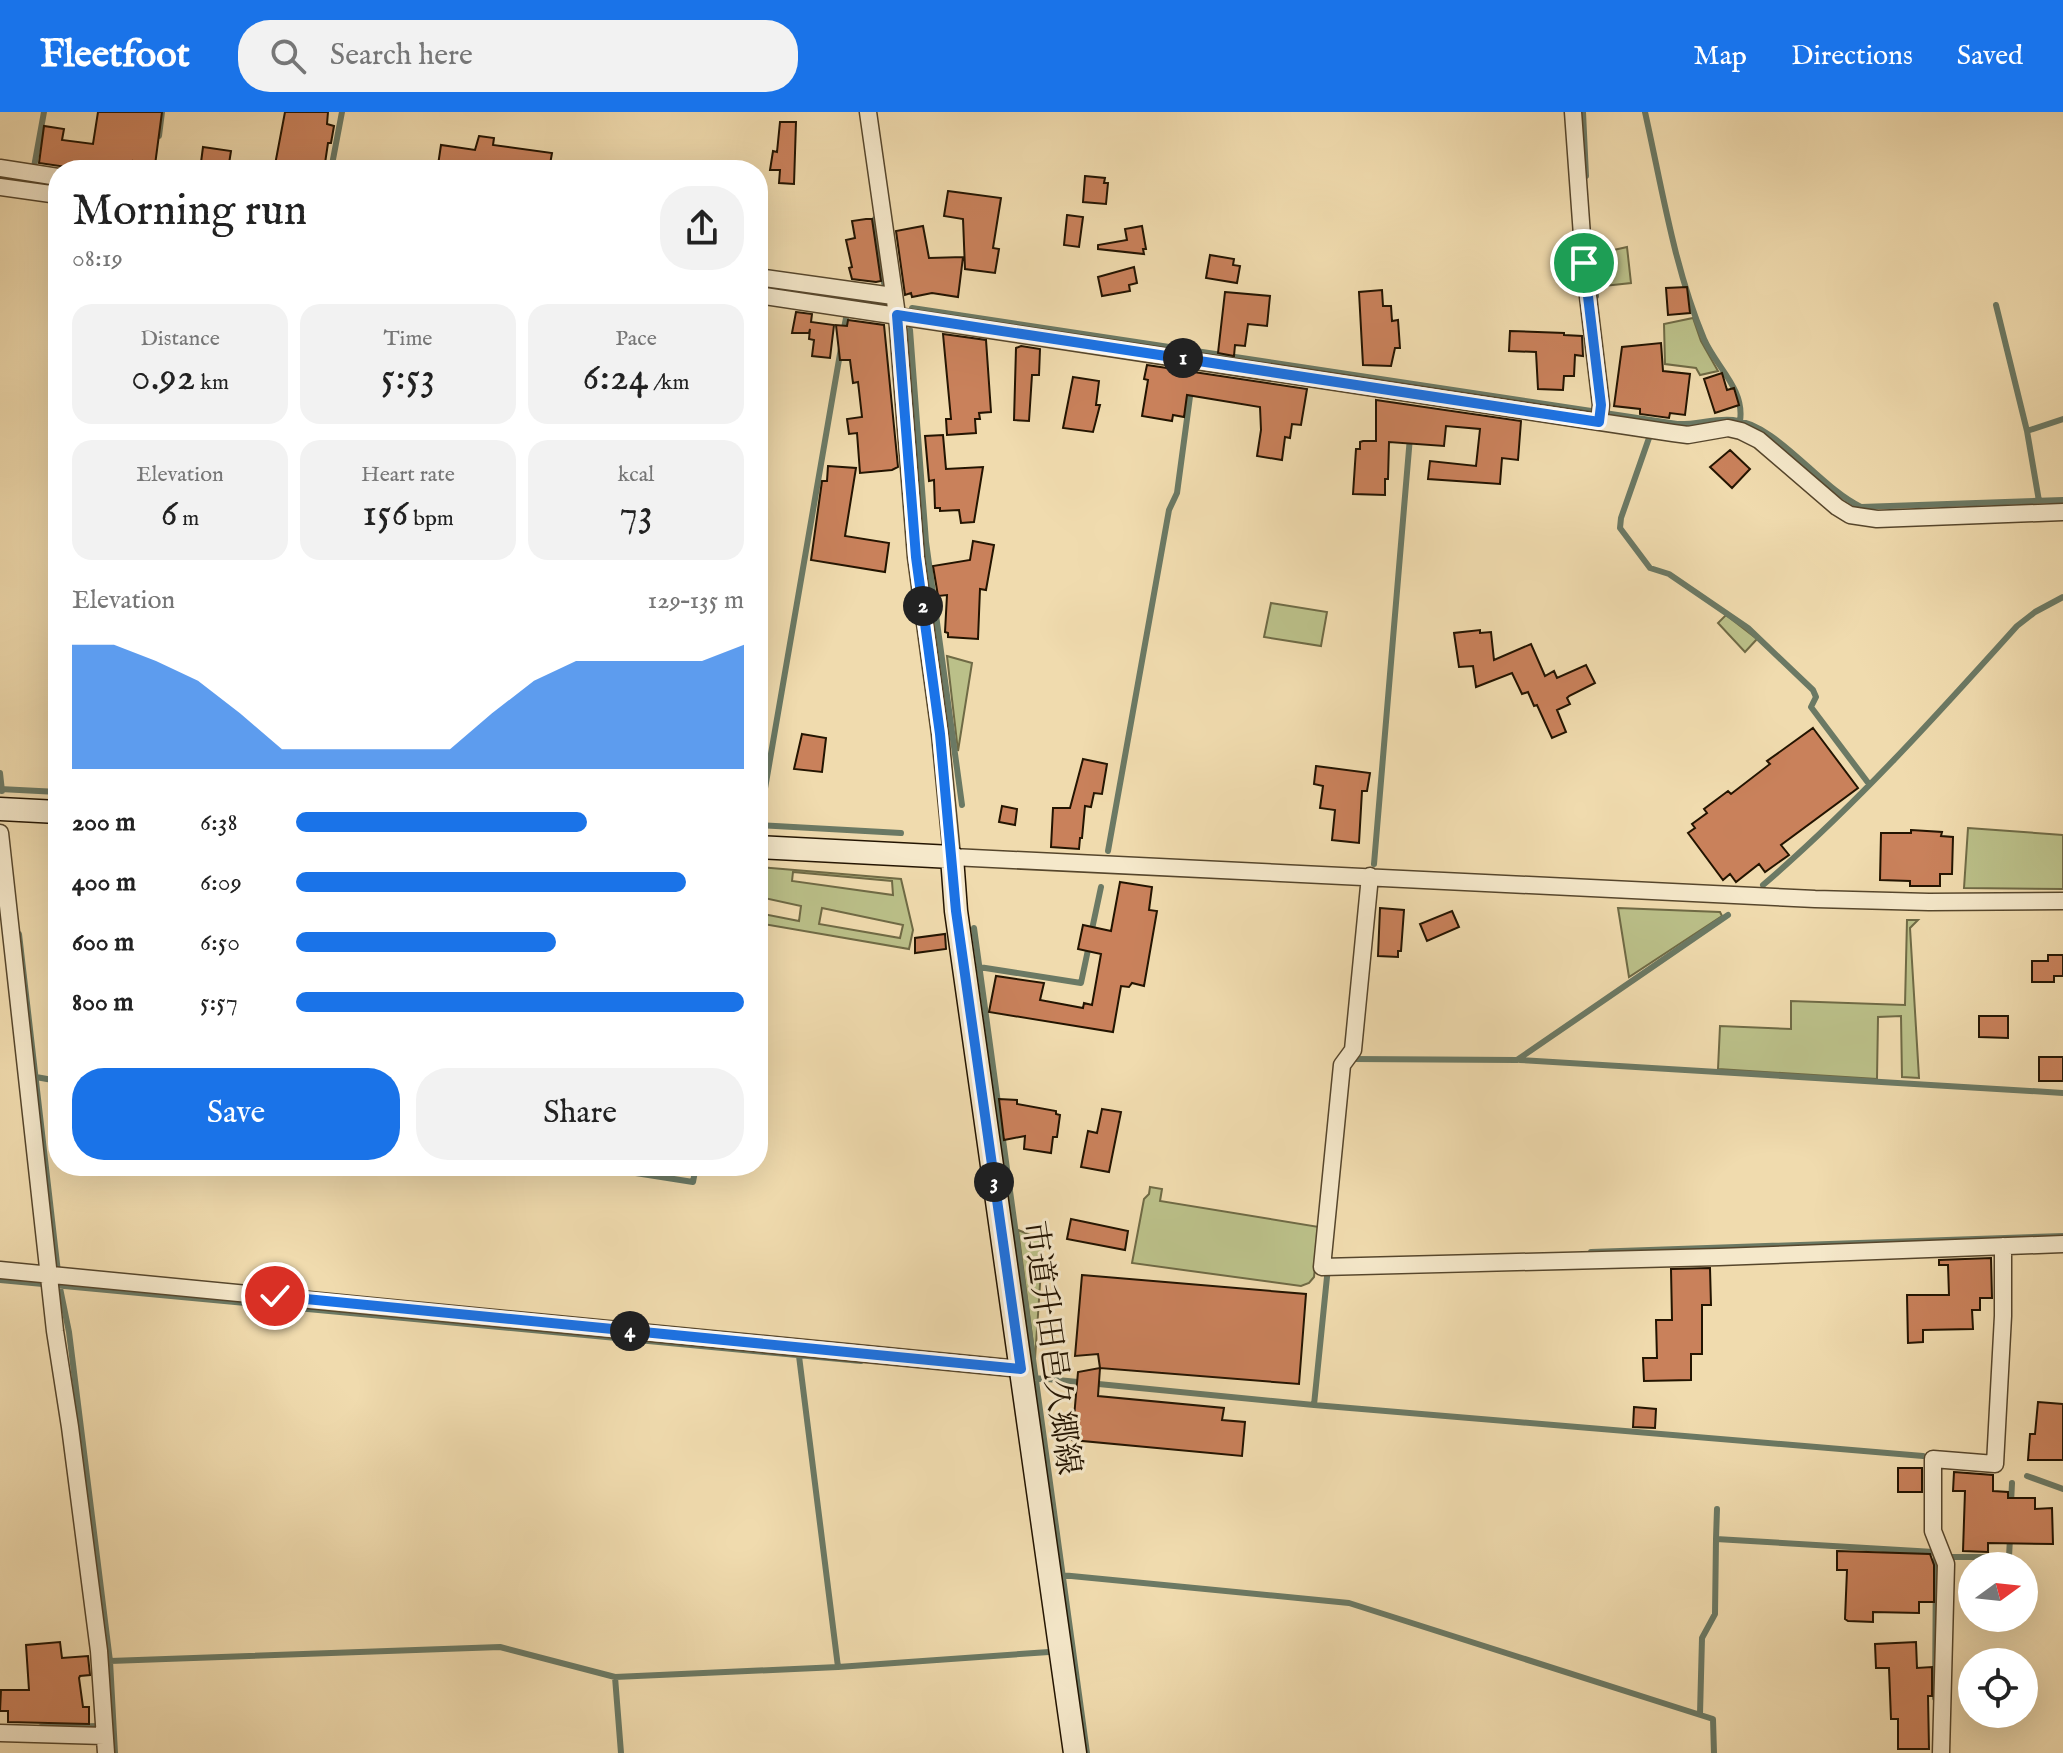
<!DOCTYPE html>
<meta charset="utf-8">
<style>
:root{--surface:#fff;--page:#f2f2f2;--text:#222;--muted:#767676;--accent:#1a73e8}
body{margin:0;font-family:"IM FELL English","Noto Serif JP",serif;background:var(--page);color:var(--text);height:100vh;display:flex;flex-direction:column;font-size:30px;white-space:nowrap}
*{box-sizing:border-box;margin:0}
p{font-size:26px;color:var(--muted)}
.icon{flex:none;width:44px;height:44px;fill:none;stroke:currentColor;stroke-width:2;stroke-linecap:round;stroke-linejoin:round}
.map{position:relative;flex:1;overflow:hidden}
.drawer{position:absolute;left:48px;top:48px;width:720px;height:1016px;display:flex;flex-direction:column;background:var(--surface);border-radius:32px;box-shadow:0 8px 32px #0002}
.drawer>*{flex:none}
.needle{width:52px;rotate:75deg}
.buttons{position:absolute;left:1958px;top:1440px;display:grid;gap:16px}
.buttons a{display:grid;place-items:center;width:80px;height:80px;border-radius:50%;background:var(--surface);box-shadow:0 8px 32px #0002;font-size:40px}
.pin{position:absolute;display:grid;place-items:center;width:68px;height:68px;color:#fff;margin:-34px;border:4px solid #fff;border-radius:50%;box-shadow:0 2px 8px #0007}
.km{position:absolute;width:40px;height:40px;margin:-20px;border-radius:50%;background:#222;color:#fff;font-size:22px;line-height:40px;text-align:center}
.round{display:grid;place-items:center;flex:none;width:84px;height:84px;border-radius:32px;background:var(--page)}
.head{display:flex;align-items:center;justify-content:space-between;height:136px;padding:0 24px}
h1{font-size:44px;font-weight:600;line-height:60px}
.figures{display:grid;grid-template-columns:repeat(3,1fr);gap:12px;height:136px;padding:8px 24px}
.figures div{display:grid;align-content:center;border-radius:20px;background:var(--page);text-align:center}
.figures b{font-size:40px;font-weight:600}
.figures small{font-size:22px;font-weight:400}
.figures p{font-size:22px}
.chart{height:224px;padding:16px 24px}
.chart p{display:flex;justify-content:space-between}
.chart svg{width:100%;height:144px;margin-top:8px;fill:var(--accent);opacity:.7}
.primary-button{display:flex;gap:16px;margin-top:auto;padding:16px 24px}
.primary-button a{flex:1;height:92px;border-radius:32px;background:var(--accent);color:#fff;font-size:32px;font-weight:600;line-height:92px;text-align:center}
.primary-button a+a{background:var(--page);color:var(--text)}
ul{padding:0 24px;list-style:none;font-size:26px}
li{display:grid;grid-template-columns:128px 96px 1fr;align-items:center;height:60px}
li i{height:20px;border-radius:10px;background:var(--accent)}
header{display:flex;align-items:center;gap:48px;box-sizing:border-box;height:112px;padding:0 40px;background:var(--accent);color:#fff}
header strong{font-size:38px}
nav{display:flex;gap:44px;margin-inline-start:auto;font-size:28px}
.search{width:560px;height:72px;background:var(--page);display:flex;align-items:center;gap:20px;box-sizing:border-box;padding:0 28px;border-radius:32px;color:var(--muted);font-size:30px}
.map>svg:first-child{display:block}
.green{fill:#bbc089;stroke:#6f6a45;stroke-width:2;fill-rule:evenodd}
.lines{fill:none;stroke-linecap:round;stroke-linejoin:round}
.stream{stroke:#6b7964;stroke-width:6}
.building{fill:#c9815b;stroke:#231401;stroke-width:2}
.street-casing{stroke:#56462c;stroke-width:19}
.secondary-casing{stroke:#231401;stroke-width:25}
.street{stroke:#f5e8ca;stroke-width:16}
.secondary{stroke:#f5e8ca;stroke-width:22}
.route-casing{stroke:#fff;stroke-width:16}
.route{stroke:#1a73e8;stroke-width:10}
.labels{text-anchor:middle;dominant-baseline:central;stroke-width:6;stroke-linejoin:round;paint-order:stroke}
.street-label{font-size:32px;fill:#231401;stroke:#f5e8ca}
</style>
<header>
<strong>Fleetfoot</strong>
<div class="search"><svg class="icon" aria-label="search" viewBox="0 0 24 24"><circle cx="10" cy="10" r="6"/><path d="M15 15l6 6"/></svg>Search here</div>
<nav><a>Map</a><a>Directions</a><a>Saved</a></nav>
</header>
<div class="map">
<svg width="2063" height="1641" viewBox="0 0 2063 1641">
<rect width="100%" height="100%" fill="#f0dbae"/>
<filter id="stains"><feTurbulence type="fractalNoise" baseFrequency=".0025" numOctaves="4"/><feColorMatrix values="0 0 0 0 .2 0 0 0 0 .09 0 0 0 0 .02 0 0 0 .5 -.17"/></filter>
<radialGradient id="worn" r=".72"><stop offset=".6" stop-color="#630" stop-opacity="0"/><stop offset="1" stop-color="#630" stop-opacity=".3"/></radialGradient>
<path class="green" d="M1627,135L1631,171L1604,174L1600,145L1605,140Z
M1693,206L1701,229L1718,259L1700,263L1696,256L1665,252L1664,212Z
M1271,491L1327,500L1321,534L1264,525Z
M1726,503L1757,527L1745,540L1718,511Z
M947,544L972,551L958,639Z
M1968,716L2063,723V777L1964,776Z
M758,755L901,767L913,818L909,837L758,811V801L799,809L801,794L760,785L758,792ZM793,760L892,769L893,783L792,769ZM822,796L903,813L900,826L819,812Z
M1618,796L1720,800L1722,804L1629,865Z
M1907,808H1918L1910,816L1919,966L1902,965L1901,904L1878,905L1877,967L1718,957L1720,914L1791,917V889L1905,893Z
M1150,1075L1162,1077L1160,1089L1319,1115L1314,1165L1309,1171L1301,1174L1132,1151L1144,1087L1149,1082Z
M1018,1118L1043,1128L1035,1247Z"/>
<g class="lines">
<path class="stream" d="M1583,0L1586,64
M1645,0C1662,76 1674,155 1704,227C1716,255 1745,277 1740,309
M159,24L162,0
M34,55L44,0
M331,58L342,0
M0,66L58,74
M875,107L884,171
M1590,123L1596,184
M815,184L879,192
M1996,193L2027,319
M912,196L1677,312C1696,313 1714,306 1733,308C1777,312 1819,375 1861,395L2063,388
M910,218L926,430L962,693
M843,221L847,201
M1649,326L1621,406L1620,416L1650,456L1669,462L1748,516L1813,578L1816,585L1811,595L1869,672
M2039,389L2027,319L2063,307
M0,661L2,679
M0,677L58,680
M758,713L901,721
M758,717L841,236
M1108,739L1169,398L1177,381L1191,277
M1374,752L1410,325
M1763,773C1855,694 1936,604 2017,514L2035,500L2063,485
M974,816L1087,1641
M19,822L58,1160
M1091,822L1101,775
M979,855L1081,871L1089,833
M1353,947L1517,948L1728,803
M1520,948L2063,981
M36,965L58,969
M591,1054L693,1070L696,1054
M1591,1140L2063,1124
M0,1168L861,1249
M59,1171L69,1220L110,1549L115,1641
M1027,1265L1314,1293L1923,1344
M1314,1293L1328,1155
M2027,1364L2063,1377
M2011,1391L2012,1371
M1716,1427L1717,1397
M1950,1445H2009L2010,1426
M1061,1463L1349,1491L1713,1607L1714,1641
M110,1549L500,1535L615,1565L838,1555L799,1244
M838,1555L1049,1540
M615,1565L621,1641
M1935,1586L1936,1445H1939
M1700,1602L1702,1526L1715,1502L1716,1427L1934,1440L1936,1445
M41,1615L102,1614"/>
</g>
<path class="building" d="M98,0H162L155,53L133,49L131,58L117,56V58H87L39,51L44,14L64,17L62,28L93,32Z
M285,0H328L327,12L334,14L331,31H328L324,58H274Z
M780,10H796L794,72L779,71L780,58H770L773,39L777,40Z
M479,24L494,26L493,33L552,41L549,58L469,56V58H447L448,54L438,53L441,33L475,38Z
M203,35L231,39L228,58H200Z
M1085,64L1105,66L1104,71H1108L1106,92L1083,90Z
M948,79L1001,86L993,136L999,137L995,161L965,157L963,107L944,104Z
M1067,103L1083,105L1079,135L1064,133Z
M866,107H872L881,169L876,170L852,167L849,156L852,155L846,128L855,126L852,109Z
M923,114L929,146L963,145L958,185L932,181L912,185L911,181L905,183L896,119Z
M1142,114L1146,137H1143L1144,142L1098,137V133L1127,128L1125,117Z
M1210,143L1234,147L1233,153L1240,154L1237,171L1206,166Z
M1134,155L1137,171L1129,173L1130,179L1102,184L1098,165Z
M1687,175L1690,201L1668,203L1666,176Z
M1382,178L1383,194H1391L1392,209L1398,208L1400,236H1395L1391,254L1363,253L1359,180Z
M1225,180L1270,184L1267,214L1248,212L1245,234L1235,233L1234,244L1218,241Z
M796,200L812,202L811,210L834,213L830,246L812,244L814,228L809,227L810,217L809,221H792Z
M848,208L884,213L898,355L892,358L860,361L857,321L849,322L847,307L862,305L858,270L853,271L850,248H840L836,213L847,214Z
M1510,219L1564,221V223L1582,224L1583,244L1575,243L1574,264H1564L1563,278L1538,277L1536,240L1509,239Z
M943,222L986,228L991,300L979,301L980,307H975L976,321L947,323L946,307H951Z
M1661,231L1663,259L1690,262L1685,303L1670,301L1669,306L1640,302V297L1614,294L1622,235Z
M1021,234L1040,237L1039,263H1032L1029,309L1014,308L1016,236Z
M1147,253L1307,277L1301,313L1292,312L1290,326L1285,325L1282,348L1257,344L1261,318L1260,295L1187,283L1184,305L1173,303L1172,309L1142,304L1148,268L1144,267Z
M1722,261L1727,278L1734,276L1739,293L1715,301L1704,267Z
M1073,265L1099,269L1096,293H1100L1093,320L1063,316Z
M1376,288L1521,309L1518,348L1502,346L1500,372L1428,367L1430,349L1476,354L1480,317L1446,314L1444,334L1389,330L1388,367H1385V383L1353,382L1356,337H1360V330L1363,329H1376Z
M943,323L946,357L983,355L974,410L961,411L959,398L940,399V396H935L934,368L929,369L925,324Z
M1730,338L1750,357L1732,376L1710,355Z
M828,354L856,356L845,424L889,431L885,460L811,448L822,369H827Z
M973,429L994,433L986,478L980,477L978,527L948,525V521L945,520L947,483L938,484L933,454L970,448Z
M1480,518V521L1491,520L1494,548L1531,532L1545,564L1554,559L1557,566L1586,553L1595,571L1569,584L1567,586L1570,592L1557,598L1566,620L1552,626L1537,593L1534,594L1528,580L1522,582L1512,561L1476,575L1473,554L1459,555L1454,521Z
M1813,616L1858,676L1781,733L1789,743L1765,760L1759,752L1736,770L1730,762L1723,768L1688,721L1695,716L1692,712L1707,701L1704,697L1728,679L1731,682L1770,652L1767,649Z
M802,622L826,626L822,660L794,657Z
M1083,647L1107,652L1102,682L1094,681L1091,695L1085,694L1082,726H1080L1079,737L1051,735L1053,696H1070Z
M1316,654L1370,661L1367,679H1362L1359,731L1332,728L1335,698L1320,696L1323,674L1314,672Z
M1002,694L1017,697L1015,713L999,710Z
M1911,718L1942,720L1941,724L1953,725L1952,762H1940V774H1910V769L1880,768L1881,721H1911Z
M1120,770L1152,775L1149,798L1157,799L1144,874L1132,871L1129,875L1121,874L1113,920L989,900L996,864L1044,871L1040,888L1083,896L1084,891L1092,893L1101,842L1078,837L1083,813L1111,819Z
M1380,796L1404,798L1401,839H1398V845L1378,844Z
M1452,799L1459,815L1427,829L1420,812Z
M945,822L946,837L915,841V826Z
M2048,843H2063V864H2054V870H2032V849H2048Z
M1979,904H2008V926L1979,925Z
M2039,945H2063V969H2039Z
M999,987L1017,988V992L1056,999V1002L1060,1003L1057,1025H1053L1051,1041L1024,1037L1025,1024L1004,1028Z
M1102,997L1121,1000L1109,1060L1081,1055L1088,1019L1097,1021Z
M1071,1107L1128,1119L1125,1138L1067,1127Z
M1991,1146L1992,1186H1980V1198H1972L1973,1217L1923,1218V1230L1908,1231L1907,1183H1949L1948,1153H1939V1148Z
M1710,1156L1711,1193H1702V1242H1691V1268L1644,1269L1643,1246H1657L1656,1208H1672L1671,1157Z
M1082,1163L1306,1182L1299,1272L1100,1256L1098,1284L1224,1296L1222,1308L1245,1310L1242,1344L1072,1328L1078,1260L1100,1256L1098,1242L1075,1244Z
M2038,1290L2063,1292V1348H2028L2030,1322H2035Z
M1634,1295L1656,1297L1655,1316L1633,1315Z
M1898,1356H1922V1380H1898Z
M1954,1360L1993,1363V1379L2008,1380V1386H2035V1397L2052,1396L2053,1432L1988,1431V1440L1963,1439L1965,1379H1953Z
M1837,1439L1930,1442L1934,1453V1490H1919V1501L1873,1500V1510L1848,1509L1845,1507L1847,1458H1837Z
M60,1530L62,1546L88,1544L90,1563L80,1564L79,1566L83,1595H89V1612L8,1610V1599H0L1,1578H29L26,1533Z
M1916,1530L1917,1556L1932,1555V1584H1928L1929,1637H1898V1607H1891L1889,1556H1876L1875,1532Z"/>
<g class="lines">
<g class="street-casing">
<path id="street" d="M868,0L897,203L916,445L940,622L952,745L1815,787L1929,790L2063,789
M1573,0L1584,151L1601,293L1599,310
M0,56L58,65
M0,75L58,83
M758,165L893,184
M758,183L1673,321L1688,323L1728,316L1741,319L1759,328L1837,395L1850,403L1877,407L2063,400
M0,721L55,1219L70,1315L99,1539L106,1641
M1370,764L1353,938L1342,953L1322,1155L1719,1145L2063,1132
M0,1158L1021,1257
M0,1621L104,1624
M1941,1641L1946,1452L1933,1419V1347L1995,1352L2003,1204V1134"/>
</g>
<g class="secondary-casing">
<path id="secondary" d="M0,697L58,700
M758,735L952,745L956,799L1075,1641"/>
</g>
<use href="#street" class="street"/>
<use href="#secondary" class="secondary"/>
</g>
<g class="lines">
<g class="route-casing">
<path id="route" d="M275,1184L1021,1257L956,799L940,622L916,445L897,203L1599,310L1601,293L1584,151"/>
</g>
<use href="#route" class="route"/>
</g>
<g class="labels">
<g class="street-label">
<text transform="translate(1050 1236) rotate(82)">市道升田邑久郷線</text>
</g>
</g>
<rect width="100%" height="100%" filter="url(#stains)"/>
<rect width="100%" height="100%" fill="url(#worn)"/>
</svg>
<div class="buttons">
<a><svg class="needle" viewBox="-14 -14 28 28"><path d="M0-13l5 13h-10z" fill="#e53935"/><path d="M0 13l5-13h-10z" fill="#767676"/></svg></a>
<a><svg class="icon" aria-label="locate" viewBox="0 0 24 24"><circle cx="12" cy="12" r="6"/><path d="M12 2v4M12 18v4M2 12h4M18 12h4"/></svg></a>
</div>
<div class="pin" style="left:1584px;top:151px;background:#1e9e55"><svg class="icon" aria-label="arrive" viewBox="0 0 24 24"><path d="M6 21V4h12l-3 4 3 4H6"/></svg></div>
<div class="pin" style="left:275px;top:1184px;background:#d93025"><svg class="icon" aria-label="check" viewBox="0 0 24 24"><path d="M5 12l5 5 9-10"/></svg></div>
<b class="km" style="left:1183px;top:246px">1</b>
<b class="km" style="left:923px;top:494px">2</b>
<b class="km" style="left:994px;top:1070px">3</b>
<b class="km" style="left:630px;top:1219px">4</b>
<section class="drawer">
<div class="head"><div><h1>Morning run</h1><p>08:19</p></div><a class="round"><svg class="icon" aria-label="share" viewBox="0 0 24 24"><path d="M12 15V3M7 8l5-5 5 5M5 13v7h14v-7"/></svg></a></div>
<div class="figures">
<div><p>Distance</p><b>0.92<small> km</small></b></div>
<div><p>Time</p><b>5:53</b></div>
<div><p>Pace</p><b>6:24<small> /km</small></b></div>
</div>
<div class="figures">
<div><p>Elevation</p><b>6<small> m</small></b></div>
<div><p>Heart rate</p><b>156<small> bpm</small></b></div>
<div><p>kcal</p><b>73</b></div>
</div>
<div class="chart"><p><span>Elevation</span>129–135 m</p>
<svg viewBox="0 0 160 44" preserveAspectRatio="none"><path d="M0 44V6L10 6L20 11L30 17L40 27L50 38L60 38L70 38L80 38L90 38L100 27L110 17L120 11L130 11L140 11L150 11L160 6V44z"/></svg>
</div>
<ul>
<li><b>200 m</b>6:38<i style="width:65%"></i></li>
<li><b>400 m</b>6:09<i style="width:87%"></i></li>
<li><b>600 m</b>6:50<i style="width:58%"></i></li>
<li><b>800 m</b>5:57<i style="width:100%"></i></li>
</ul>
<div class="primary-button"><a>Save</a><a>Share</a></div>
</section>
</div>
